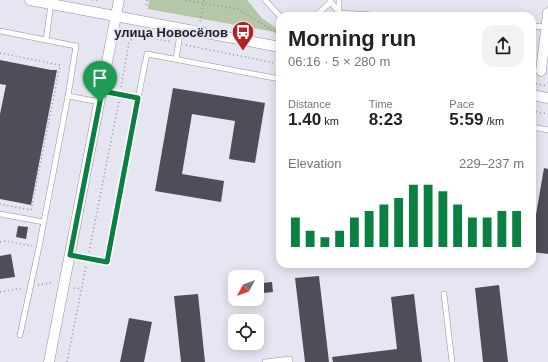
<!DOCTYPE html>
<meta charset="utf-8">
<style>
:root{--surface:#fff;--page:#f2f2f2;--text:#222;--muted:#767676;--accent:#0b8043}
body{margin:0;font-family:Helvetica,sans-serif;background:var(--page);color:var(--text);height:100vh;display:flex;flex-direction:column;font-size:15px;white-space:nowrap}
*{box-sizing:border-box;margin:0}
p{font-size:13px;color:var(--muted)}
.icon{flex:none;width:22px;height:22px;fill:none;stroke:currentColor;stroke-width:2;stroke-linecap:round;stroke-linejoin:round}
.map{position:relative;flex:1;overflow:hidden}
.drawer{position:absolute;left:276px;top:12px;width:260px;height:256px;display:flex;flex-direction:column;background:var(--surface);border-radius:12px;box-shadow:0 2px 10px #0003}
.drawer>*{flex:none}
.needle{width:26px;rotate:229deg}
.controls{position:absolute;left:228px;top:270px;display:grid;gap:8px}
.controls a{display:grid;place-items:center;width:36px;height:36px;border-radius:8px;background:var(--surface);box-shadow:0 2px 10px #0003;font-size:20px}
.pin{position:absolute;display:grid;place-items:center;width:34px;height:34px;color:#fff;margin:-41px -17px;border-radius:50% 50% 50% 0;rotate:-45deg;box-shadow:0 0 4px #0007}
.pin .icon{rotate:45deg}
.round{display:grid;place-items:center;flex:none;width:42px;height:42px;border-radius:12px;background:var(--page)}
.head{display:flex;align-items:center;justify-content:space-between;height:68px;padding:0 12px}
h1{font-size:22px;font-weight:700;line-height:30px}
.stats{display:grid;grid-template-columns:repeat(3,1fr);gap:6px;height:68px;padding:4px 12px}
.stats div{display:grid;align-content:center}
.stats b{font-size:17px;font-weight:700}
.stats small{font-size:11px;font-weight:400}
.stats p{font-size:11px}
.chart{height:112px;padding:8px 12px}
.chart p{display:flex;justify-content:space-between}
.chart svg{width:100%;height:72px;margin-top:4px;stroke:var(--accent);stroke-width:6}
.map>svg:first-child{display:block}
.green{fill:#b4c7a7}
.building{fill:#4f4e58}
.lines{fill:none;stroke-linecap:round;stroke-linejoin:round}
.lane-casing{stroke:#91919c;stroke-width:6}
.street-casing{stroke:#91919c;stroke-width:11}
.path{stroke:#909099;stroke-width:1.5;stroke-dasharray:1 3;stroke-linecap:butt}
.lane{stroke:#fff;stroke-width:5}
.street{stroke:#fff;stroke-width:10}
.route-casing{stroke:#fff;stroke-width:8}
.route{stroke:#0b8043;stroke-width:5}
.labels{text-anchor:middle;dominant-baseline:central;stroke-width:4;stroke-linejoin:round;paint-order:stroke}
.poi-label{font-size:13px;font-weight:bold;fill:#25252a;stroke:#e6e6f2;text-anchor:end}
</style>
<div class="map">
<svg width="548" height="362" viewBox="0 0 548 362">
<rect width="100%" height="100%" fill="#e6e6f2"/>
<path class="green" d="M149,0H247L262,18L280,31V33L148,9Z"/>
<path class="building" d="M0,60L51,70H57L31,205L0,199V114L6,85L0,84Z
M173,88L265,103L255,163L229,159L235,121L192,114L182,174L224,181L221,202L155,191Z
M544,168L548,169V254L532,252V225L534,226Z
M18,226L28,227L26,239L16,237Z
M11,254L15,277L0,279V256Z
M319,276L329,362H305L295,278Z
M272,282L273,292L263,293L262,283Z
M499,285L508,362H483L475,288Z
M198,294L205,362H181L174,296Z
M414,294L422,362H333L332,357L397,349L391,297Z
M129,318L152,322L144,362H120Z"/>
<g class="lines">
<g class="lane-casing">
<path id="lane" d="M265,0L280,16
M339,0V13
M331,2L339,13L389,16
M315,16L331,2L330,1
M532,26L546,27
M0,31L76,46L68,96L100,102
M46,40L51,4
M176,59L181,28
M138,98L147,54L280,79
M532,127L548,130
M0,214L44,222
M70,255L107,262L138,98L102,91
M444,294L452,362
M20,335L39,247L68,96
M265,362L290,359V362"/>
</g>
<g class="street-casing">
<path id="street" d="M30,0L280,47
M541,71L548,13
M532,95L548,98
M49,362L119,0"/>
</g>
<path class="path" d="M92,0H98
M186,0L238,9L280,35
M146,5L147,0
M200,21L204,0
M186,45L280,64
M0,53L60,65L31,210L0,204
M532,83L548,86
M121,87L129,43L133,37L140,36L172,42
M532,111L548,114
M0,242L6,241L32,246
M89,252L119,101
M38,285L50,283L54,284
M74,288L82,289
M0,292L23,288
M67,362L86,266"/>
<use href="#lane" class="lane"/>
<use href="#street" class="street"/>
</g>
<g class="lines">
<g class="route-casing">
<path id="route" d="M102,91L138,98L107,262L70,255Z"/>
</g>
<use href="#route" class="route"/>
</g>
<defs>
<g id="bus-pin" transform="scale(1.15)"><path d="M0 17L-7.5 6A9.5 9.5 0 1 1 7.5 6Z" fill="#b32321" stroke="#e6e6f2"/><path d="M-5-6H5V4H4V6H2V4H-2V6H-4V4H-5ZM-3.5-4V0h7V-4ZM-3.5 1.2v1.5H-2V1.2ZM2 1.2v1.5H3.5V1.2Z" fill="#fff"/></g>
</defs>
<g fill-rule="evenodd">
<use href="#bus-pin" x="243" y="32"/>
</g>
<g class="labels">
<g class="poi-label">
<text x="228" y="32">улица Новосёлов</text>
</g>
</g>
</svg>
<div class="controls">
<a><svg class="needle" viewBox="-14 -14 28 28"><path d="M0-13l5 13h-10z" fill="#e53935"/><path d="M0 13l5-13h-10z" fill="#767676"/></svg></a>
<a><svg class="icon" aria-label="locate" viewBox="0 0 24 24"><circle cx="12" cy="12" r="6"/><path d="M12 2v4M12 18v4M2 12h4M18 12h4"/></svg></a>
</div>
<div class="pin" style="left:100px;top:102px;background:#1e9e55"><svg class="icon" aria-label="arrive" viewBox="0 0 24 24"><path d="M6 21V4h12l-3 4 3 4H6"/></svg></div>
<section class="drawer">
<div class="head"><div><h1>Morning run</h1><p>06:16 · 5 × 280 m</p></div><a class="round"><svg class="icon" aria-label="share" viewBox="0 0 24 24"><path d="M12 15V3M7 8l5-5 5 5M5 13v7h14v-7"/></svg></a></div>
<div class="stats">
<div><p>Distance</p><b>1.40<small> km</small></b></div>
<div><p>Time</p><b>8:23</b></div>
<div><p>Pace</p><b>5:59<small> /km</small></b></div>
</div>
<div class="chart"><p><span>Elevation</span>229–237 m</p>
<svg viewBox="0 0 160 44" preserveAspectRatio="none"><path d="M5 44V26M15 44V34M25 44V38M35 44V34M45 44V26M55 44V22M65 44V18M75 44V14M85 44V6M95 44V6M105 44V10M115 44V18M125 44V26M135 44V26M145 44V22M155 44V22"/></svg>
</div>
</section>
</div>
